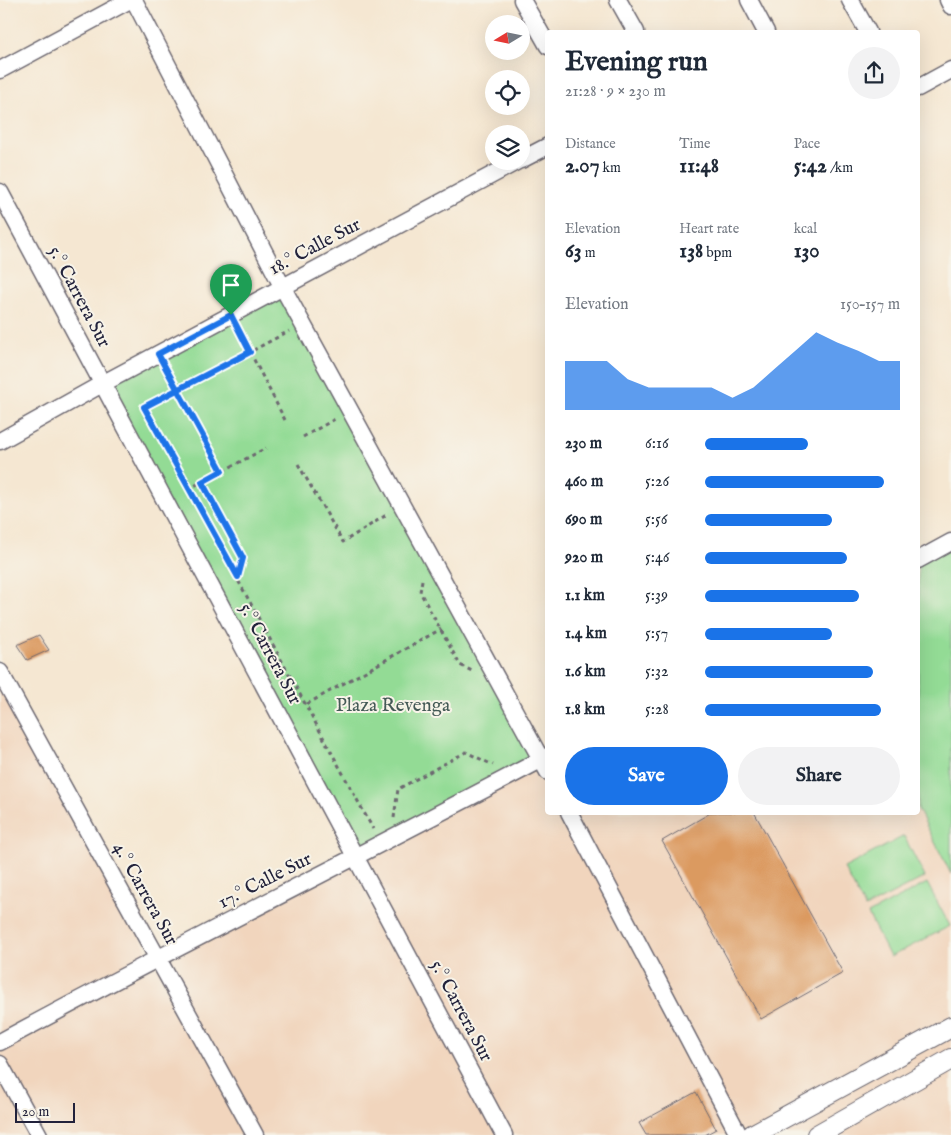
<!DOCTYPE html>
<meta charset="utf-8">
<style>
:root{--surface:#fff;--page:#f2f2f3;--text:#1f2937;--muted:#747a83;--accent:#1a73e8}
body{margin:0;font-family:"IM FELL English",serif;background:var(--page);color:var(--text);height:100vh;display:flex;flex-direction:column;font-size:19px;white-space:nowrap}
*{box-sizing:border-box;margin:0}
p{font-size:16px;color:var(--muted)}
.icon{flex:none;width:28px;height:28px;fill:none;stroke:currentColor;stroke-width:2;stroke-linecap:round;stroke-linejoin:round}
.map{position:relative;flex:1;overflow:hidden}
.drawer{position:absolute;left:545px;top:30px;width:375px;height:785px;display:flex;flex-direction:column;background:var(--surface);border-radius:5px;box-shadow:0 5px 20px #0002}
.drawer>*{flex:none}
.needle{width:32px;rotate:260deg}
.controls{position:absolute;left:485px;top:15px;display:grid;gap:10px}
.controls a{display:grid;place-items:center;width:45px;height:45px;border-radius:50%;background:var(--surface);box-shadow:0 5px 20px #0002;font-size:25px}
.scale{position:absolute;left:15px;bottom:12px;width:60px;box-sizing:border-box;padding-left:5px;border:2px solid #22223b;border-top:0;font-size:14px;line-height:18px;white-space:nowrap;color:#22223b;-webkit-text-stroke:4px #f7f3e8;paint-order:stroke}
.pin{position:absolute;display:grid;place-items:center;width:42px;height:42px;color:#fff;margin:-51px -21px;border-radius:50% 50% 50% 0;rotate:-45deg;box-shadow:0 0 5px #0007}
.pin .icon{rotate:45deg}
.round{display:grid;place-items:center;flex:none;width:52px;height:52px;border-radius:26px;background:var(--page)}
.summary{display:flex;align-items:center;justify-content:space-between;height:85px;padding:0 20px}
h1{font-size:28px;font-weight:800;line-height:38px}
.stats{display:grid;grid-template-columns:repeat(3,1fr);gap:8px;height:85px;padding:5px 20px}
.stats div{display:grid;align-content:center}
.stats b{font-size:21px;font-weight:800}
.stats small{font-size:14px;font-weight:400}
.stats p{font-size:14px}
.chart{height:140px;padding:10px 20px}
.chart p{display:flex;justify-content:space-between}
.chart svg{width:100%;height:90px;margin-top:5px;fill:var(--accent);opacity:.7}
.cta{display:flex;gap:10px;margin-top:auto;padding:10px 20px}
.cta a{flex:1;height:58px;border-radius:30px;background:var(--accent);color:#fff;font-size:20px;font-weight:800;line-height:58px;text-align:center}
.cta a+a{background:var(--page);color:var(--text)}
ul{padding:0 20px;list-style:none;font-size:16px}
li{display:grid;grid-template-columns:80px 60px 1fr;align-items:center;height:38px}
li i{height:12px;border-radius:6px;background:var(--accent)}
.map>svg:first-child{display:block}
.built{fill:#f1d5bd}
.green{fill:#93db95;stroke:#5a7e68}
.building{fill:#db9a60}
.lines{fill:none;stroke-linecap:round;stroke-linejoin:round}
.minor-casing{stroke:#6c6770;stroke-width:19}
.tertiary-casing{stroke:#6c6770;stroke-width:22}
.path{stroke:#6c6770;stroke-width:3;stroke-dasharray:4 4;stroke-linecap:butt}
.minor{stroke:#fff;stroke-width:16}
.tertiary{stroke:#fff;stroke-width:20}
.route-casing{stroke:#fff;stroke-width:10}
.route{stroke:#1a73e8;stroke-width:6}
.labels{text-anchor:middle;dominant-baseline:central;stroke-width:4;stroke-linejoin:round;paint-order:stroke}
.street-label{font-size:19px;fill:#22223b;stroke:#f7f3e8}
.park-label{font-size:19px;fill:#445a56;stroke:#f7f3e8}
</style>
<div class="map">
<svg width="951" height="1135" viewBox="0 0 951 1135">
<rect width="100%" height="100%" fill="#f7f3e8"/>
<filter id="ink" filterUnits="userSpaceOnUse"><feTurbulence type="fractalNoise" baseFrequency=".02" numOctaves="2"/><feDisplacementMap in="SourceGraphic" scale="10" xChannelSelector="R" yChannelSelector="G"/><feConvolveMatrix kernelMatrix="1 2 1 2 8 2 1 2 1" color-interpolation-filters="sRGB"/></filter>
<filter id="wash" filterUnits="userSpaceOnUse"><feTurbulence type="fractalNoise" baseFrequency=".0096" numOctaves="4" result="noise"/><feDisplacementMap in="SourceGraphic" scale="20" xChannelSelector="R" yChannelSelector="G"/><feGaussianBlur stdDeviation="1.12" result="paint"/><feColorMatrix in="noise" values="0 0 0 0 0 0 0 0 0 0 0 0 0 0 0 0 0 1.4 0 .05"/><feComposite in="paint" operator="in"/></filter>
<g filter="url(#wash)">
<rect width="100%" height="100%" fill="#f5e7d2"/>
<path class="built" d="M951,549V1135H0V681L156,966L547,761L548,812H918V567Z"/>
<path class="green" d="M281,292L539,758L357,855L106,386Z
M951,542V874L918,809V560Z
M904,836L925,877L865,908L844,868Z
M927,883L950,926L890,957L868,914Z"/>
<g id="blocks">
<path class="building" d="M39,635L49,650L27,660L17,645Z
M712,812H754L843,973L761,1019L662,841Z
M696,1092L716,1129L705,1135H646L639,1123Z"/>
</g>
</g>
<g filter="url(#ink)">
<use href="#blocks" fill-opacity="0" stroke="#6c6770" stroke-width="1"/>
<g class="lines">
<g class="minor-casing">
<path id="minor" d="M134,0L283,288L548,772
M522,0L548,46
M618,0L636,32
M749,0L766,32
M850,0L868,32
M948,0L951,6
M0,70L130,0
M918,88L951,70
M521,160L548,146
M0,192L504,1135
M0,441L102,384L518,161
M918,560L951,542
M0,672L255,1135
M569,812L739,1135
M0,1042C181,944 366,853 548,756
M0,1064L39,1135"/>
</g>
<g class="tertiary-casing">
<path id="tertiary" d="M752,1135L951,1027
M817,1135L951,1059"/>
</g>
<path class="path" d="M166,369L177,390L250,352L238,329
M285,420L250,352L289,331
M303,437L335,419
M298,464L343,542L388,514
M222,471L177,390L144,407L373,829
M202,482L266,448
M188,489L202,482L243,558L237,576
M422,580L420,592L460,665L472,671
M307,704L441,629
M394,818L398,789L466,752L493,765"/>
<use href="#minor" class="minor"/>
<use href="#tertiary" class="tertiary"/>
</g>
</g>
<g class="lines" filter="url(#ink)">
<g class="route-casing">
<path id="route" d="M231,315L158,354L222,471L202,482L243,558L238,577L144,407L250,352L231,315"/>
</g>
<use href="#route" class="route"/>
</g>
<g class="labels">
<g class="street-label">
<text transform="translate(315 247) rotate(-28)">18.° Calle Sur</text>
<text transform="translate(79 297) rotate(62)">5.° Carrera Sur</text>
<text transform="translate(270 654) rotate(62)">5.° Carrera Sur</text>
<text transform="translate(265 881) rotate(-27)">17.° Calle Sur</text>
<text transform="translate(145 894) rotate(61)">4.° Carrera Sur</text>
<text transform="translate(461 1011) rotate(62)">5.° Carrera Sur</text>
</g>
<g class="park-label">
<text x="393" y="706">Plaza Revenga</text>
</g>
</g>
</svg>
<div class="controls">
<a><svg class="needle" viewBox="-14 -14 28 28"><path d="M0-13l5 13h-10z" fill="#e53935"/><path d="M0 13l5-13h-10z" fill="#747a83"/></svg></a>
<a><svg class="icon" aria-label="locate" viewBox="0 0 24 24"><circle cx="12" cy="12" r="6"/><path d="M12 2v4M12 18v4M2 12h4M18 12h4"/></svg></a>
<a><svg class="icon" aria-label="layers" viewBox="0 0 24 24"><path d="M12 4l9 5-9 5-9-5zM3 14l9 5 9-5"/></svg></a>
</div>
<div class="scale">20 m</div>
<div class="pin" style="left:231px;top:315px;background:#1e9e55"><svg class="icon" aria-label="arrive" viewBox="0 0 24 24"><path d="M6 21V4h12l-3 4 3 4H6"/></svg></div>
<section class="drawer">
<div class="summary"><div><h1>Evening run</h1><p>21:28 · 9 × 230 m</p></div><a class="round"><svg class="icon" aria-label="share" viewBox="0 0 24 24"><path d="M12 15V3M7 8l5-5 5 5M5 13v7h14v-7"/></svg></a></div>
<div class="stats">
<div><p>Distance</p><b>2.07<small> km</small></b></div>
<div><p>Time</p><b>11:48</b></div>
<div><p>Pace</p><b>5:42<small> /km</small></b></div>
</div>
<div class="stats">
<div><p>Elevation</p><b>63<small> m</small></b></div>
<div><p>Heart rate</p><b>138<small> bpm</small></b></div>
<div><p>kcal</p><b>130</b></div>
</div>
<div class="chart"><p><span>Elevation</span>150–157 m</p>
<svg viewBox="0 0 160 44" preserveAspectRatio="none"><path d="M0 44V20L10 20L20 20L30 29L40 33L50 33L60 33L70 33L80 38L90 33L100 24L110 15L120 6L130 11L140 15L150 20L160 20V44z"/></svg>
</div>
<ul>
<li><b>230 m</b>6:16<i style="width:53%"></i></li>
<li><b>460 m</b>5:26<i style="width:92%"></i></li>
<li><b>690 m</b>5:56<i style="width:65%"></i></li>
<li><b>920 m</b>5:46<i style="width:73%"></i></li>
<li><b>1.1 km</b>5:39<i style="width:79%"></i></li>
<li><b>1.4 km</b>5:57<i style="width:65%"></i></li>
<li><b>1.6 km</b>5:32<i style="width:86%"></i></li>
<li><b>1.8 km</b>5:28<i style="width:90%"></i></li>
</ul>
<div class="cta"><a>Save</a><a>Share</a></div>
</section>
</div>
